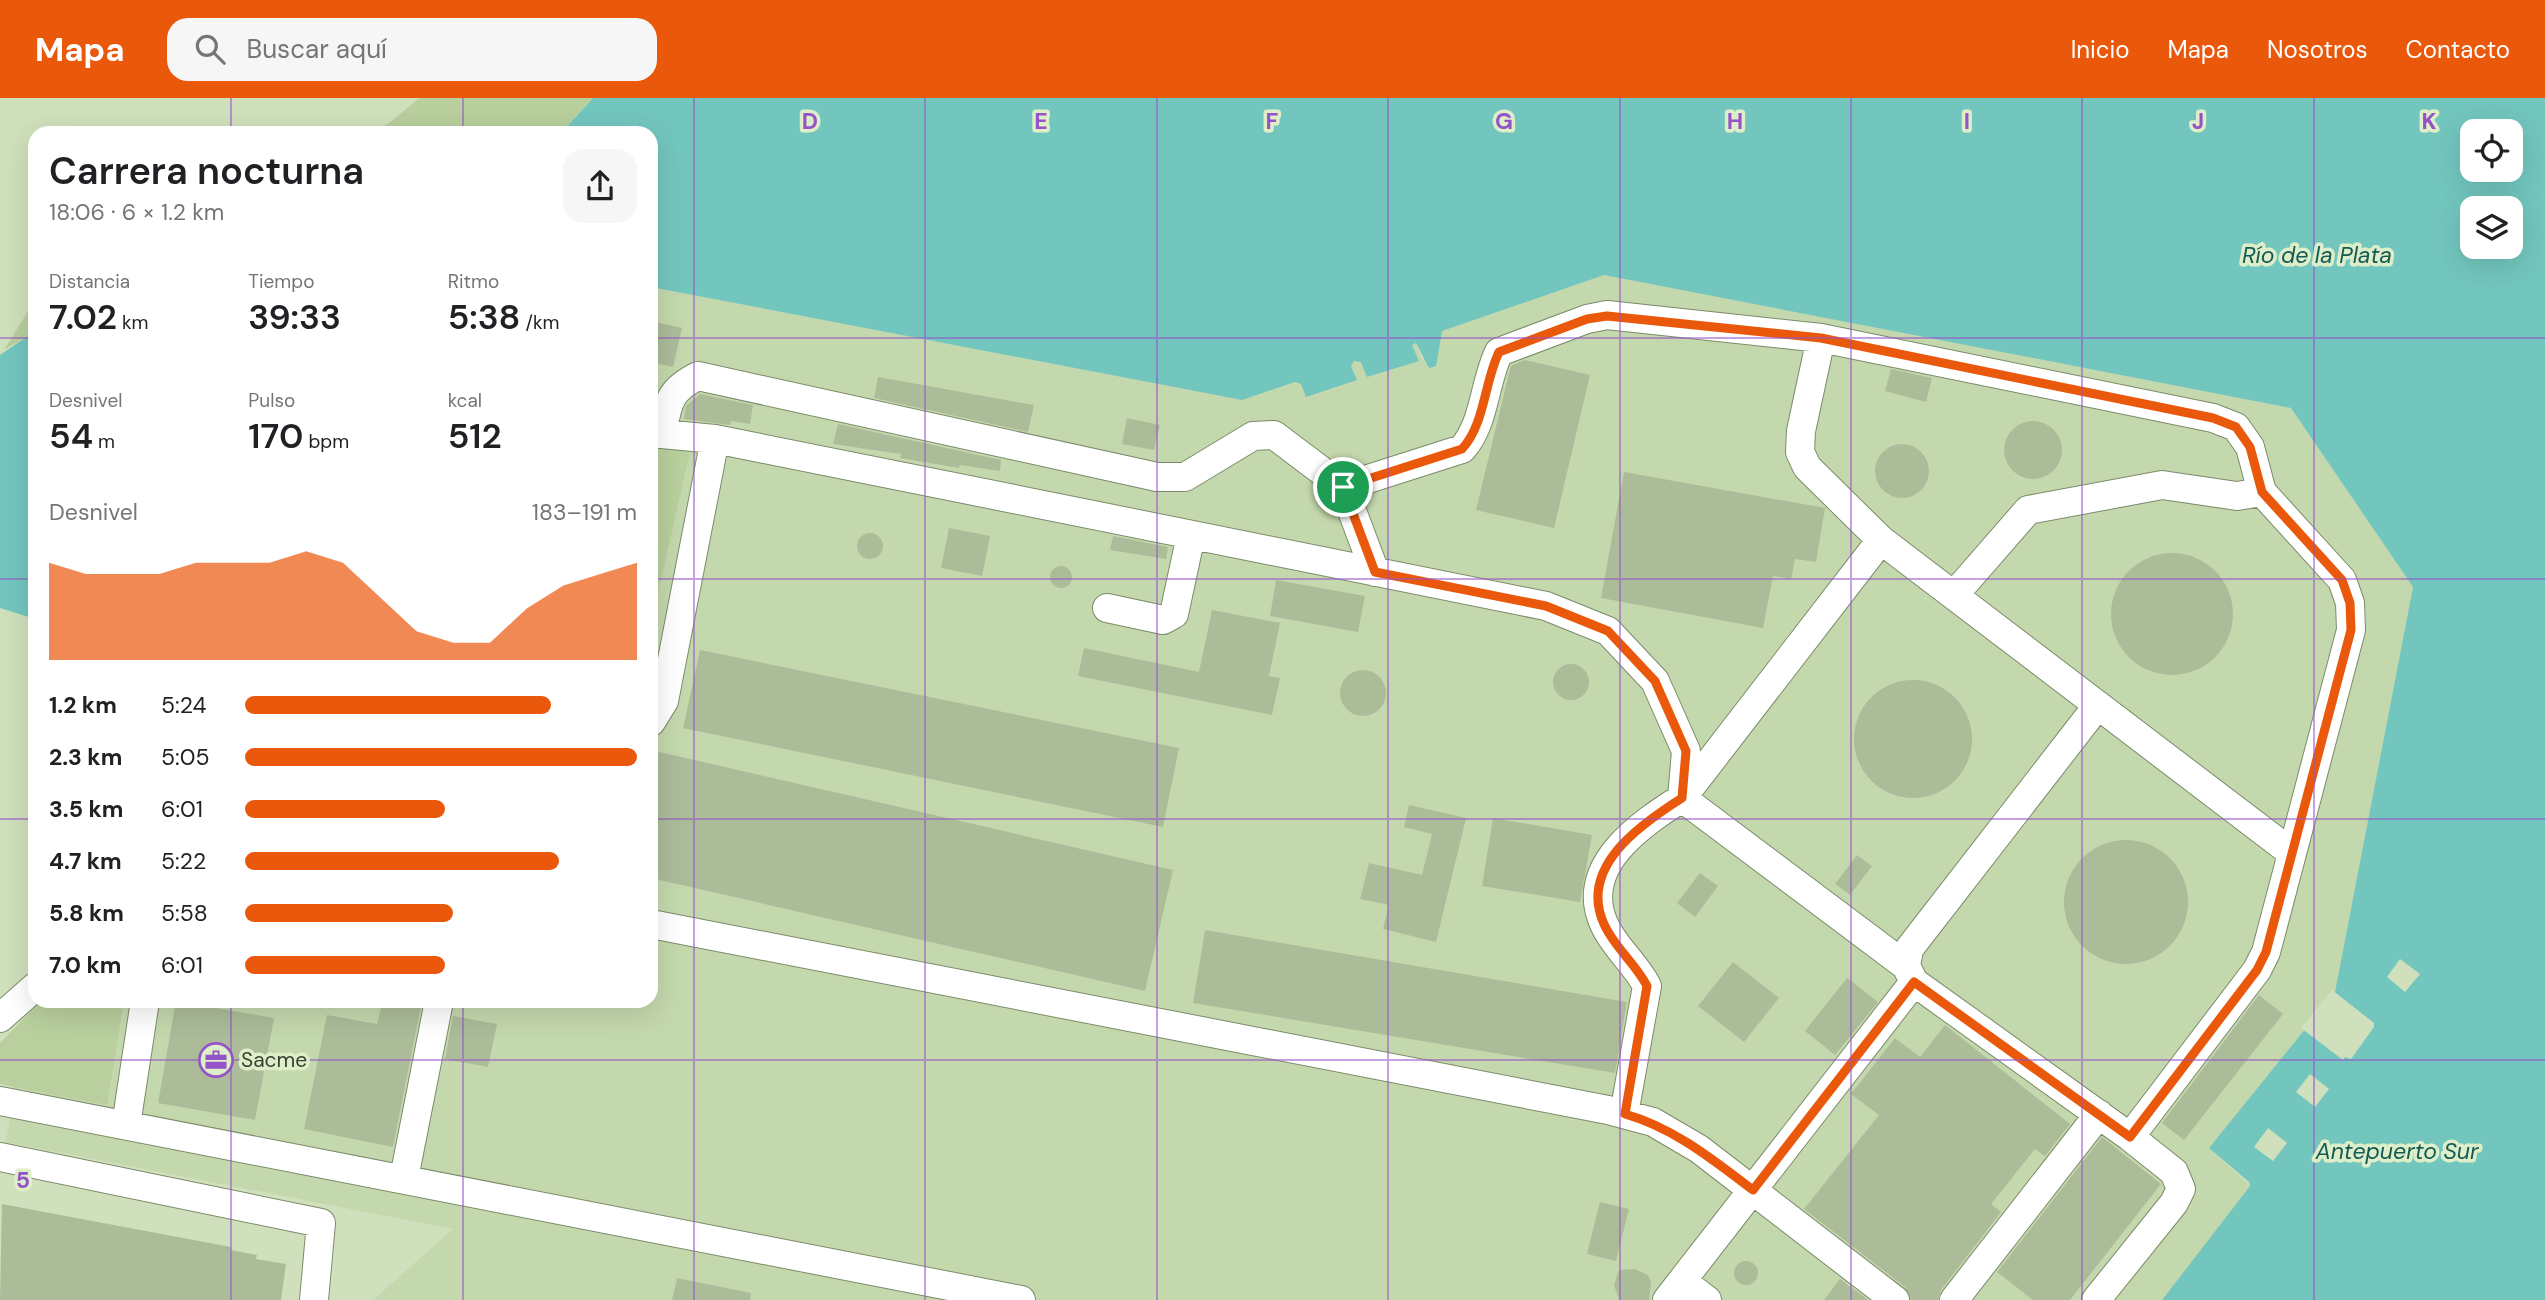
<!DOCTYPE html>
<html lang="es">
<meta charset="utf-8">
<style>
:root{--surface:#fff;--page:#f6f6f6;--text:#202124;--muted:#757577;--accent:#ea580c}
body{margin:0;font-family:"DM Sans",sans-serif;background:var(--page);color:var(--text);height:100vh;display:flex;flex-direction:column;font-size:26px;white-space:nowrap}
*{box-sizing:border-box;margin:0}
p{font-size:23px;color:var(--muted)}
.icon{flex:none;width:38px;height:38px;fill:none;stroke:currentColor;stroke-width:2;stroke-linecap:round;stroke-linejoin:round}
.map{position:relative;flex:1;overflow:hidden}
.details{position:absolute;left:28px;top:28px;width:630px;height:882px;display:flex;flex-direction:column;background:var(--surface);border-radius:21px;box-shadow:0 7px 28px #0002}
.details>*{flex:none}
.buttons{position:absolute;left:2460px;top:21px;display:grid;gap:14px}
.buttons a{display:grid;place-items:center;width:63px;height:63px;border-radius:14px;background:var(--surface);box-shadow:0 7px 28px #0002;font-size:35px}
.pin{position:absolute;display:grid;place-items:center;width:60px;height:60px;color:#fff;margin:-30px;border:4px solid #fff;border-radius:50%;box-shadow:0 2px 7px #0007}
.round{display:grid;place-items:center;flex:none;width:74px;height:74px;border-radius:21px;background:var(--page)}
.head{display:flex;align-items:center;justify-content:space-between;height:119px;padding:0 21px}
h1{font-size:38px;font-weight:600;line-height:52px}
.stats{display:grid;grid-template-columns:repeat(3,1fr);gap:10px;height:119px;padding:7px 21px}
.stats div{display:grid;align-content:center}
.stats b{font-size:35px;font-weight:600}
.stats small{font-size:19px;font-weight:400}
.stats p{font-size:19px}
.chart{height:196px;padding:14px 21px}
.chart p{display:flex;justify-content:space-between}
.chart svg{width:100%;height:126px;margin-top:7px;fill:var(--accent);opacity:.7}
ul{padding:0 21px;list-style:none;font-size:23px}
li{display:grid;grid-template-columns:112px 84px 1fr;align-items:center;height:52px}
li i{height:18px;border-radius:9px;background:var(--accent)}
header{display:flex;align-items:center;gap:42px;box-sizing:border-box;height:98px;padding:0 35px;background:var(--accent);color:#fff}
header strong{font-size:33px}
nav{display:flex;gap:38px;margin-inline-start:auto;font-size:24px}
.search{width:490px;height:63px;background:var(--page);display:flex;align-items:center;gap:18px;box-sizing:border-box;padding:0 24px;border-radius:21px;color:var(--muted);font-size:26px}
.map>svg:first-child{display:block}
.built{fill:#c4d8ad}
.green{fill:#b9cf9d}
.water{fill:#72c6be;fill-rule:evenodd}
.pier{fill:#d0e0bc}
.building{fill:#acbc99}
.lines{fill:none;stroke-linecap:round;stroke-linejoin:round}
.minor-casing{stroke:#7b8b69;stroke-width:30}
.minor{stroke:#fff;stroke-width:28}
.route-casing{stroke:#fff;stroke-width:14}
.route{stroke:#ea580c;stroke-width:9}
.grid{fill:none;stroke:#9553c8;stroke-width:2;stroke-opacity:0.55}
.labels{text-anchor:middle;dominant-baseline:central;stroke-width:7;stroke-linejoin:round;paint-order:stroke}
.poi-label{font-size:21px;fill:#383f30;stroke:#ddeec9;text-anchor:start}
.water-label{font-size:23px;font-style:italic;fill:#135b55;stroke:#ddeec9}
.grid-label{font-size:23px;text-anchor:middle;font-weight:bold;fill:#9553c8;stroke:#ddeec9;stroke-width:7;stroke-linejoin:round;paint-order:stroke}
</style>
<header>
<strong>Mapa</strong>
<div class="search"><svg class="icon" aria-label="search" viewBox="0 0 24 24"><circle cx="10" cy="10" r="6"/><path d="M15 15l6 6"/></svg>Buscar aquí</div>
<nav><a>Inicio</a><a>Mapa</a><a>Nosotros</a><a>Contacto</a></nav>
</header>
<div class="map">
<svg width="2545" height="1202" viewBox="0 0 2545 1202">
<rect width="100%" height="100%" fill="#d0e0bc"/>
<path class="built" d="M1604,177L2291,310L2413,489L2335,894L2209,1050L2250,1088L2162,1202H373L453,1131L6,1044L14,992L0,976L78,903H651V189L1242,302L1295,284L1356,282L1351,268L1354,263L1418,264L1412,246L1416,245L1423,263L1441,233Z"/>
<path class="green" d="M419,0H593L560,35H372L392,23Z
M35,202V233L4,252Z
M651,346L690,354L651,526Z
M41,903H124L107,1007L0,986V945Z"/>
<path class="water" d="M593,0H2545V1202H2162L2250,1088L2249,1084L2209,1050L2335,894L2413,489L2291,310L1604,177L1442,233L1436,268L1429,270L1416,245L1412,247L1419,263L1367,279L1361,264L1354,263L1351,268L1357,282L1306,299L1301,286L1295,284L1242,302L651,189V35H561ZM2473,33H2511V72H2473ZM2473,110H2511V149H2473Z
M35,233V521L0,510V257Z"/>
<path class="pier" d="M2400,861L2420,876L2405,894L2387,879Z
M2332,892L2374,925V929L2351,961L2345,959L2343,962L2301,930Z
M2310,976L2329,991L2315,1009L2296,994Z
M2268,1030L2287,1045L2273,1063L2254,1049Z"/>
<path class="building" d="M651,223L682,230L673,269L651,264Z
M1525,262L1590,277L1554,430L1476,412L1510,271L1512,267Z
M1891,271L1932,280L1926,304L1885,293Z
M878,279L1034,307L1028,334L874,300Z
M700,296L753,307L750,326L731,323L730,327L684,321L686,308Z
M1127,320L1160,327L1154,352L1122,346Z
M2004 352a29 29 0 1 1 58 0a29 29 0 1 1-58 0Z
M838,326L1001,362L1000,373L960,367L959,370L900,360L901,356L833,346Z
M1875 373a27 27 0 1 1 54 0a27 27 0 1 1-54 0Z
M1624,374L1825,410L1816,464L1795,461L1791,481L1773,478L1763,530L1601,500Z
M949,430L990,438L982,478L941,470Z
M857 448a13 13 0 1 1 26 0a13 13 0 1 1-26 0Z
M1113,438L1168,449L1166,461L1110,452Z
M2111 516a61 61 0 1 1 122 0a61 61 0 1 1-122 0Z
M1050 479a11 11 0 1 1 22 0a11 11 0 1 1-22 0Z
M1276,482L1365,498L1358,534L1270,518Z
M1212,512L1280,525L1269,578L1280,580L1272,617L1078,578L1084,550L1199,574Z
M700,552L1179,650L1163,729L683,630Z
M1553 584a18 18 0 1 1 36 0a18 18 0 1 1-36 0Z
M1340 595a23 23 0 1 1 46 0a23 23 0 1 1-46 0Z
M1854 641a59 59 0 1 1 118 0a59 59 0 1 1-118 0Z
M651,652L1173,772L1145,893L651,780Z
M1409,707L1466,720L1436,844L1383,831L1389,807L1360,801L1369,765L1422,777L1432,736L1404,729Z
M1493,720L1592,737L1580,804L1482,788Z
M2064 804a62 62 0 1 1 124 0a62 62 0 1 1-124 0Z
M1857,757L1872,768L1850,797L1835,786Z
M1700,775L1718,788L1695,819L1677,805Z
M1205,832L1627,904L1615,975L1193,905Z
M1733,864L1779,900L1744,944L1698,908Z
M1847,880L1878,904L1835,957L1805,933Z
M2259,897L2283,916L2184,1042L2162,1025Z
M176,903L274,920L255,1022L158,1005Z
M383,903H422L393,1049L304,1031L327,917L377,926Z
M453,918L497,926L488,969L445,961Z
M1945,927L2070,1026L2045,1058L2035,1051L1991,1106L2001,1114L1941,1192L1938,1202H1911L1905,1189L1804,1111L1879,1017L1851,996L1895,940L1920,959Z
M2102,1039L2161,1086L2070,1202H2033L1997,1174Z
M1600,1104L1629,1111L1616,1163L1587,1156Z
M2,1106L231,1149V1152L257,1157L256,1161L286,1166L281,1202H0Z
M1734 1175a12 12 0 1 1 24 0a12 12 0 1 1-24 0Z
M1635,1171L1648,1177L1651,1184L1649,1202H1619L1614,1187L1619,1172Z
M677,1180L751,1195L750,1202H672Z
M1840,1181L1868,1202H1824Z"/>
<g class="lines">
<g class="minor-casing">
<path id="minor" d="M1821,240L1801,333L1800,354L1807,369L1881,442L2292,755
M651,335L715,341L1546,508L1608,533L1655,583L1686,653L1682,700L1906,868
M662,335C668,305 669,292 698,278L1157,379H1185L1253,338L1274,337L1343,389L1462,351C1485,326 1484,284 1499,254L1587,221L1607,217L1821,240L2213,320L2236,329L2250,349L2262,394L2342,482L2350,505L2351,532L2266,854L2257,872L2130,1039L1914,884L1667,1202
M1343,389L1375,474
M1954,497L2028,412L2162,387L2237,398L2262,394
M1107,510L1163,522L1174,516L1191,437
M651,624L664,603L715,341
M651,826L1608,1012L1653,1024L1699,1051L1895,1202
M1913,882L1906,868L1909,851L2098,607
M0,920L35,889
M0,1003L1021,1202
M1624,1016L1647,888C1636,866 1614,849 1604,826C1578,768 1641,726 1682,700L1881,442
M126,1027L145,903
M0,1059L321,1125L314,1202
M404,1080L439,903
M1682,1183L1707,1202
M1954,1202L2099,1016
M2096,1202L2174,1105L2181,1091L2174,1074L2130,1039"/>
</g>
<use href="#minor" class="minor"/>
</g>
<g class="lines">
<g class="route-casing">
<path id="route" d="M1607,218L1821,240L2213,320L2236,329L2250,349L2262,394L2342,482L2350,505L2351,532L2266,854L2257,872L2130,1039L1914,884L1753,1092C1712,1061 1674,1030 1625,1016L1647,888C1636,866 1614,849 1604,826C1578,769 1641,726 1682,700L1686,653L1655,583L1608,533L1546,508L1375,474L1343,389L1462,351C1485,326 1484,285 1499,254L1587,221Z"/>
</g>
<use href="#route" class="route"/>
</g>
<path class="grid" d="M231,0V35M463,0V35M694,0V1202M925,0V1202M1157,0V1202M1388,0V1202M1620,0V1202M1851,0V1202M2082,0V1202M2314,0V1202M0,240H35M651,240H2545M0,481H35M651,481H2545M0,721H35M651,721H2545M231,903V1202M463,903V1202M0,962H2545"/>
<defs>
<g id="office-ring" transform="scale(1.75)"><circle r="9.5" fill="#ddeec9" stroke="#9553c8" stroke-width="1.5"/><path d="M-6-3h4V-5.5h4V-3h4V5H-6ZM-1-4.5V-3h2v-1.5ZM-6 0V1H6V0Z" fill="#9553c8"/></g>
</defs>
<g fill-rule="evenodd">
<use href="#office-ring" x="216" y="962"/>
</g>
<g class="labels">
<g class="poi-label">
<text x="241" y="962">Sacme</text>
</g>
<g class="water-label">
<text x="2317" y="157">Río de la Plata</text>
<text x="2397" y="1053">Antepuerto Sur</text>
</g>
</g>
<g class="grid-label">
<text x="810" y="31">D</text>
<text x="1041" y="31">E</text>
<text x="1272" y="31">F</text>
<text x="1504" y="31">G</text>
<text x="1735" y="31">H</text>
<text x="1967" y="31">I</text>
<text x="2198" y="31">J</text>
<text x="2429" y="31">K</text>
<text x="23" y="1090">5</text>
</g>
</svg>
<div class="buttons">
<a><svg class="icon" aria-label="locate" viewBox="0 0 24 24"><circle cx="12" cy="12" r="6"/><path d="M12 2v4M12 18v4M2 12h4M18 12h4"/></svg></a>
<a><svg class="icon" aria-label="layers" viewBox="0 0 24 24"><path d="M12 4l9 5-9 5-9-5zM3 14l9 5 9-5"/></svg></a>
</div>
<div class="pin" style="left:1343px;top:389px;background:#1e9e55"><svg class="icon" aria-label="arrive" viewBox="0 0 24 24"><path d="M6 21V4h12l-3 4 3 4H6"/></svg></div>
<section class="details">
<div class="head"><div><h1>Carrera nocturna</h1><p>18:06 · 6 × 1.2 km</p></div><a class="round"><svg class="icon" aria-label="share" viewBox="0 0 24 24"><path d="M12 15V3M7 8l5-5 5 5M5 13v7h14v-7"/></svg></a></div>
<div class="stats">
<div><p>Distancia</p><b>7.02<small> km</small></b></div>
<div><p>Tiempo</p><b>39:33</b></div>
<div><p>Ritmo</p><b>5:38<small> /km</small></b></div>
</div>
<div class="stats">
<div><p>Desnivel</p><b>54<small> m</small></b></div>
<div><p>Pulso</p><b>170<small> bpm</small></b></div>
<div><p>kcal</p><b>512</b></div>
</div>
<div class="chart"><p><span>Desnivel</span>183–191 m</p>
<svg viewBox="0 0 160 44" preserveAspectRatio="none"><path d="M0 44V10L10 14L20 14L30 14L40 10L50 10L60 10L70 6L80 10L90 22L100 34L110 38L120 38L130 26L140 18L150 14L160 10V44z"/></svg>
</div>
<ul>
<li><b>1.2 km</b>5:24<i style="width:78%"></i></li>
<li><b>2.3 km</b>5:05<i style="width:100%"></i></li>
<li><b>3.5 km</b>6:01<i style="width:51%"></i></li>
<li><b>4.7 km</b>5:22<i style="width:80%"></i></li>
<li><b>5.8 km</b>5:58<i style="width:53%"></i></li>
<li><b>7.0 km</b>6:01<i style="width:51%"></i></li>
</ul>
</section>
</div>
